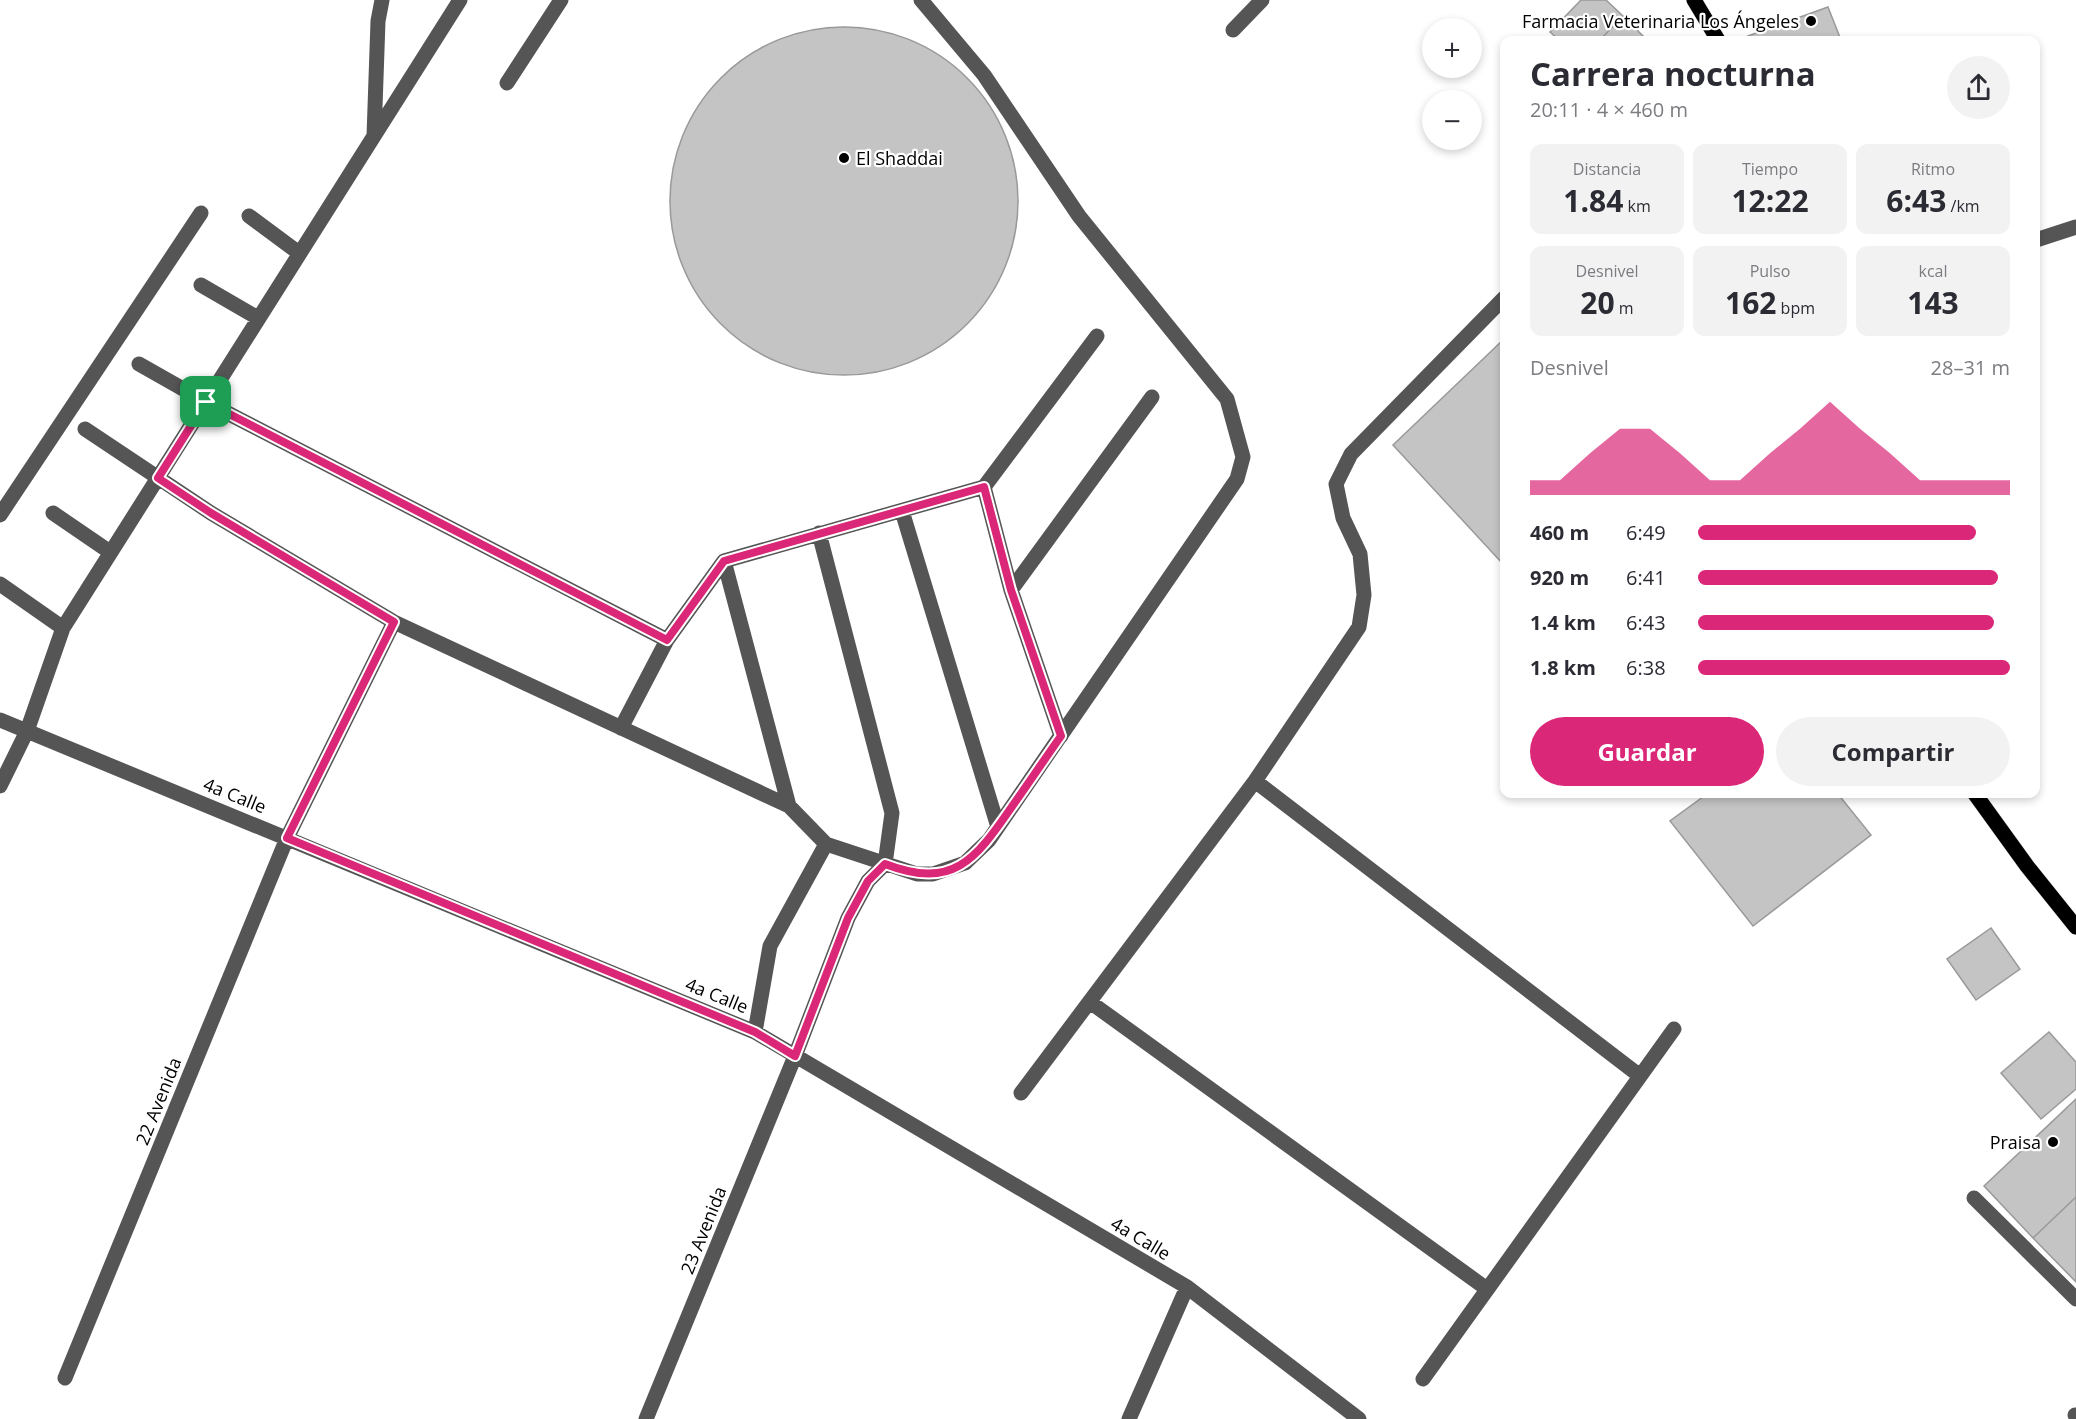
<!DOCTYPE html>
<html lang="es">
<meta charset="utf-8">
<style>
:root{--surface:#fff;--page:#f2f2f3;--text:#2b2b33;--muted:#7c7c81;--accent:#db2777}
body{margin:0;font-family:"Open Sans",sans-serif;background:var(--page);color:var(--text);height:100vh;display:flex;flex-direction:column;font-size:22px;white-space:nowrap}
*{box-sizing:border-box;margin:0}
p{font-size:20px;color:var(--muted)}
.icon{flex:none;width:33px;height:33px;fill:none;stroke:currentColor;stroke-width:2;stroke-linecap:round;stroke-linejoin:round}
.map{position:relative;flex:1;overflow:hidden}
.details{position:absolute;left:1500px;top:36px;width:540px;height:762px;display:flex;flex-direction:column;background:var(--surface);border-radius:12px;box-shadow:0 3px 9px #0003}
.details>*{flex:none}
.controls{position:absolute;left:1422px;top:18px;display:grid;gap:12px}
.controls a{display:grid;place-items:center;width:60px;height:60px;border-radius:50%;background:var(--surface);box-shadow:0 3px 9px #0003;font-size:30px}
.pin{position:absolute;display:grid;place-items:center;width:51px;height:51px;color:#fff;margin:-26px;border-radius:12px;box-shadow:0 3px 9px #0006}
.round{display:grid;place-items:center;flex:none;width:63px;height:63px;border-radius:32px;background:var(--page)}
.head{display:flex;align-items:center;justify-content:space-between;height:102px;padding:0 30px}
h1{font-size:33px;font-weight:700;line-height:45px}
.stats{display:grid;grid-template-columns:repeat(3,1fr);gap:9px;height:102px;padding:6px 30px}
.stats div{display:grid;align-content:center;border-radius:12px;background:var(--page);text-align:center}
.stats b{font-size:30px;font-weight:700}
.stats small{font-size:16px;font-weight:400}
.stats p{font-size:16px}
.chart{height:168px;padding:12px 30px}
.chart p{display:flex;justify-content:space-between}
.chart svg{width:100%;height:108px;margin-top:6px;fill:var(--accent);opacity:.7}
.primary-button{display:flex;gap:12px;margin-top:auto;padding:12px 30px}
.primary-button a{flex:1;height:69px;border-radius:36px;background:var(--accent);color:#fff;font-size:24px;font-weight:700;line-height:69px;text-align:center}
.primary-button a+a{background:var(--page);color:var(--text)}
ul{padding:0 30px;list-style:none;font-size:20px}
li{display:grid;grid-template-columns:96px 72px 1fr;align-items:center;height:45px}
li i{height:15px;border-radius:8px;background:var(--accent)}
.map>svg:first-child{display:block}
.building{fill:#c4c4c4;stroke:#999;stroke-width:1.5}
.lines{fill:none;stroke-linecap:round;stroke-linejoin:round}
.major-casing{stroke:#dbdbdb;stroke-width:16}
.minor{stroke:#555;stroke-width:15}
.major{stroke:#000;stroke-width:15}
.route-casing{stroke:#fff;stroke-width:12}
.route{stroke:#db2777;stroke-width:8}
.poi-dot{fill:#000;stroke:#fff;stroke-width:2}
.labels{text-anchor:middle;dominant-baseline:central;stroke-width:4.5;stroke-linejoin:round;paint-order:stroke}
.poi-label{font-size:18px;fill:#000;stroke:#fff;text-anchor:end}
.street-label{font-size:18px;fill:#000;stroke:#fff}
</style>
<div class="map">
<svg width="2076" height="1419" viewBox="0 0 2076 1419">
<rect width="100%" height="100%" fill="#fff"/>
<path class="building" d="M1581,0H1606L1623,16L1600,40H1559L1550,32Z
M1828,7L1841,40H1750L1748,36Z
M1623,16L1647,40H1600Z
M670 201a174 174 0 1 1 348 0a174 174 0 1 1-348 0Z
M1504,339V561L1502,563L1393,445Z
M1707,794H1838L1871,835L1753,926L1670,821Z
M1991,928L2020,969L1976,1000L1947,959Z
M2049,1032L2076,1062V1089L2041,1119L2001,1073Z
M2076,1099V1197L2033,1238L1984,1186Z
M2076,1197V1282L2033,1238Z"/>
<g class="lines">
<g class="major-casing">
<path id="major" d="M1694,0L1718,40
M1975,794L2027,866L2076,927"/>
</g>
<path class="minor" d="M1233,30L1262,0
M507,83L561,0
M374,136L378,21L382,0
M249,216L299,253
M2036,240L2076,227
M201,285L258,318
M139,364L206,402L667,640
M85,429L211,513L394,622L789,806L826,844L917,874H933L965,863L989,840L1237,479L1243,457L1227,399L1079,216L984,75L921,0
M902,511L998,827
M53,513L110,552
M0,515L201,213
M724,561L789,806
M0,584L63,628
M1011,590L1152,397
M0,720L755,1032L1187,1287L1359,1419
M621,728L667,640L724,561L984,487
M1061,736L1011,590L984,487L1097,336
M1255,781L1640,1076
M0,786L27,731L63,628L460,0
M1090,1002L1487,1289
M755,1032L770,946L826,844
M1021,1093L1255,781L1359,627L1364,595L1360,554L1343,518L1336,484L1351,454L1504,298
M1974,1198L2076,1299
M65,1378L287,838L394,622
M1423,1379L1674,1029
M2075,1415L2076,1416
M646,1419L795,1056L848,918L868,881L885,864L892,813L819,533
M1129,1419L1187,1287"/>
<use href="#major" class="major"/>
</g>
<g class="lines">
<g class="route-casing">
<path id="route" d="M206,402L667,640L724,561L984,487L1011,590L1061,736C1044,760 1028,784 1011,808C975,860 953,890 885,864L868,881L848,918L795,1056L755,1032L287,838L394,622L211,513L158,478Z"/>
</g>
<use href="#route" class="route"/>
</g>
<g class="poi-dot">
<circle cx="1811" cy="21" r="6"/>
<circle cx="844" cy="158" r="6"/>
<circle cx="2053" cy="1142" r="6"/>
</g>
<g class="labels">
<g class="poi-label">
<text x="1799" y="21">Farmacia Veterinaria Los Ángeles</text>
<text x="856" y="158" text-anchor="start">El Shaddai</text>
<text x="2041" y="1142">Praisa</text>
</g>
<g class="street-label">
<text transform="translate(235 795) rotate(22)">4a Calle</text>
<text transform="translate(717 995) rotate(22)">4a Calle</text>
<text transform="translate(158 1101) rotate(-68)">22 Avenida</text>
<text transform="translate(703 1230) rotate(-68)">23 Avenida</text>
<text transform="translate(1141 1238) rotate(31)">4a Calle</text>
</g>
</g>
</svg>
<div class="controls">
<a>+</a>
<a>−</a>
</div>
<div class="pin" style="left:206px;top:402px;background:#1e9e55"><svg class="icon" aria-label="arrive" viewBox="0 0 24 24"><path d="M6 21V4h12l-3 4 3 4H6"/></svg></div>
<section class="details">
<div class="head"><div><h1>Carrera nocturna</h1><p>20:11 · 4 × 460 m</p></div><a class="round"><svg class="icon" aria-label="share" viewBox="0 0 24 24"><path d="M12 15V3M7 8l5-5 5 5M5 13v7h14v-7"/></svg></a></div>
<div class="stats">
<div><p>Distancia</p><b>1.84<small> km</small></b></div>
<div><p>Tiempo</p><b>12:22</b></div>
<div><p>Ritmo</p><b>6:43<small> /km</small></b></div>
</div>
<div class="stats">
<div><p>Desnivel</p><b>20<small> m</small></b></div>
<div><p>Pulso</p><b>162<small> bpm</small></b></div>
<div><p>kcal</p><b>143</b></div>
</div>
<div class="chart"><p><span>Desnivel</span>28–31 m</p>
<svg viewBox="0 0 160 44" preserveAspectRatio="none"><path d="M0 44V38L10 38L20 27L30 17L40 17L50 27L60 38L70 38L80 27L90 17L100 6L110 17L120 27L130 38L140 38L150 38L160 38V44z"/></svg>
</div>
<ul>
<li><b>460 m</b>6:49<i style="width:89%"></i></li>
<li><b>920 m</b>6:41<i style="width:96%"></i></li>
<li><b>1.4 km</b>6:43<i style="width:95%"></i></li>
<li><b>1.8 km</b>6:38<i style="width:100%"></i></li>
</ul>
<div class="primary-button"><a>Guardar</a><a>Compartir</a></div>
</section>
</div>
